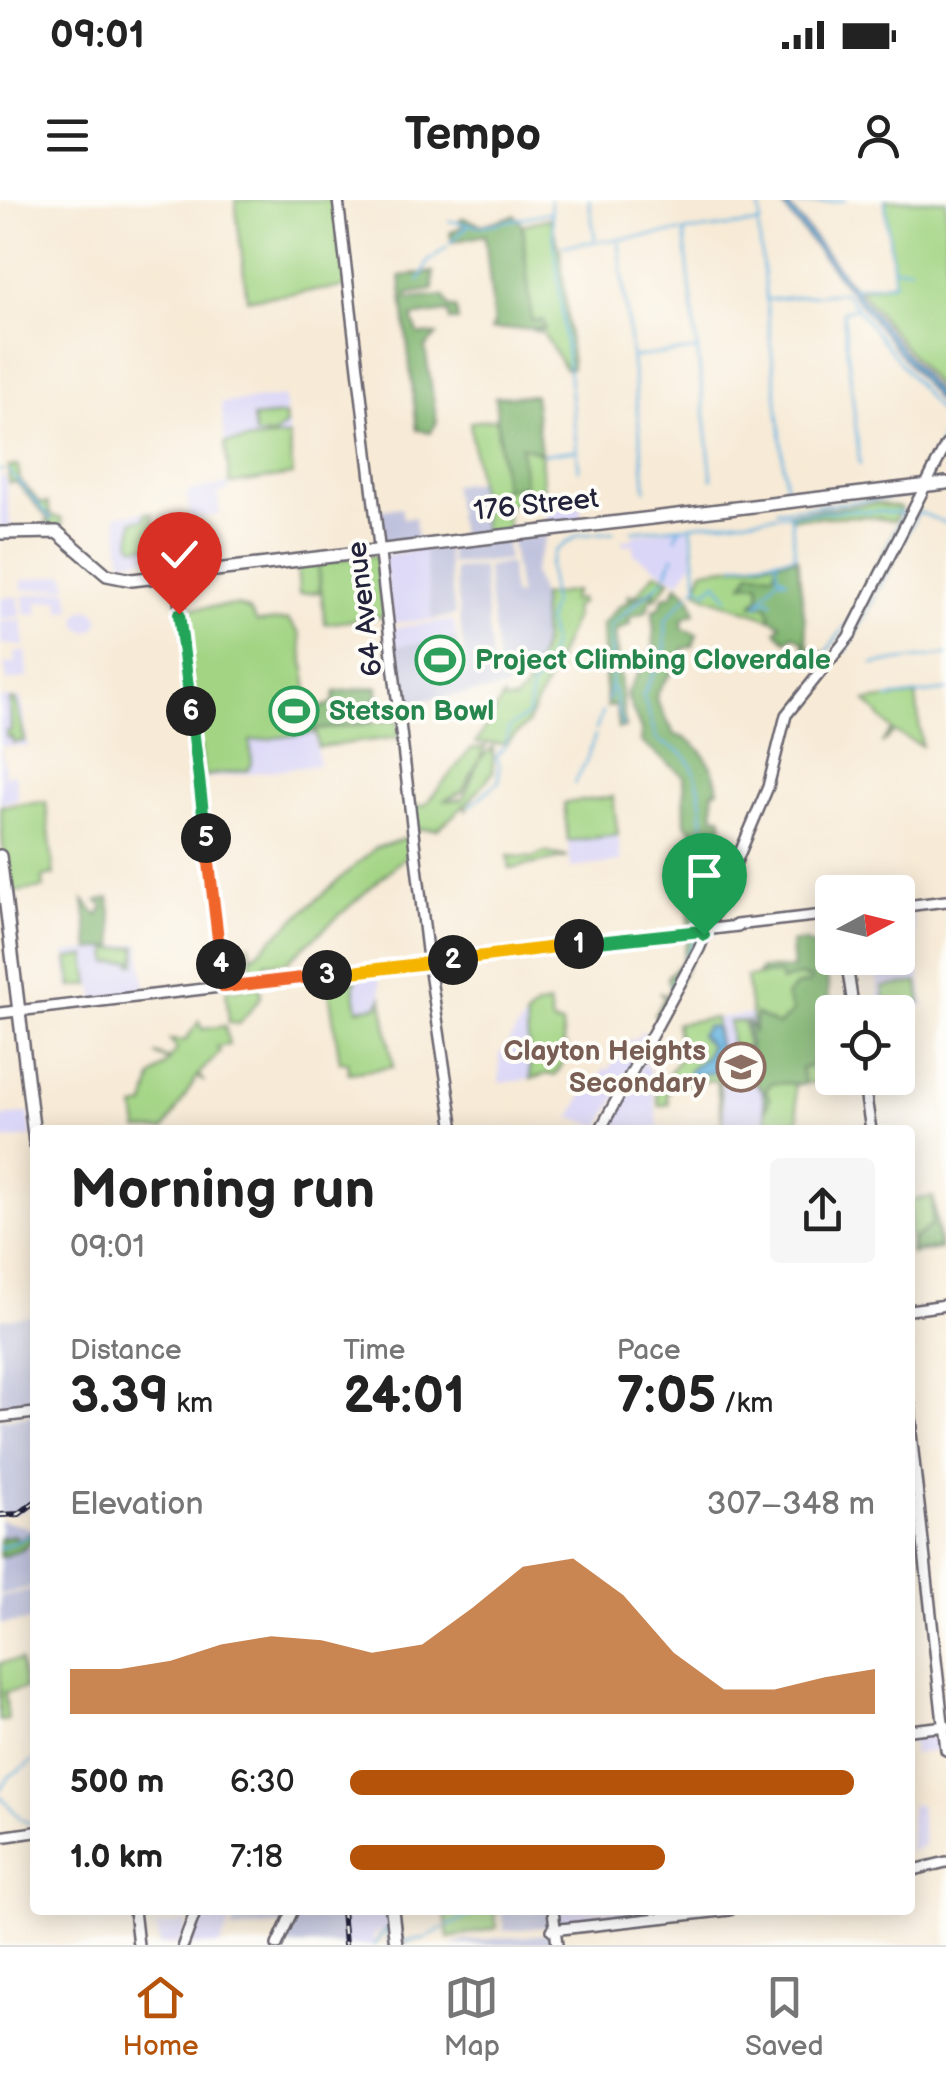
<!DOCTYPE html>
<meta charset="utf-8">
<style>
:root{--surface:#fff;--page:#f6f6f6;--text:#222;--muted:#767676;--line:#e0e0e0;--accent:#b45309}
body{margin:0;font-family:"Balsamiq Sans",sans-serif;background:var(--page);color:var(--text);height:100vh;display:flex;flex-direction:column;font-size:38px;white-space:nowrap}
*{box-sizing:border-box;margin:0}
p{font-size:32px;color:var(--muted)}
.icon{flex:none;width:55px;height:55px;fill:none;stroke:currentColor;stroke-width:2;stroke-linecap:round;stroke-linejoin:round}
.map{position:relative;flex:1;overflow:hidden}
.side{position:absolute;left:30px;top:925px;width:885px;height:790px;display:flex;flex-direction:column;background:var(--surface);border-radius:10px;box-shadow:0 5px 25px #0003}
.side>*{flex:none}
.needle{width:65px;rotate:83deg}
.controls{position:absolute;left:815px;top:675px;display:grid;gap:20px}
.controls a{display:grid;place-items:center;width:100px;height:100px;border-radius:10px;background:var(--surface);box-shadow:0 5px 25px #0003;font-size:50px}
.pin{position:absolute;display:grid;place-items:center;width:85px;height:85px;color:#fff;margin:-102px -42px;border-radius:50% 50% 50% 0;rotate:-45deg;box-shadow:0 0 10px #0007}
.pin .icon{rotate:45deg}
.km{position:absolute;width:50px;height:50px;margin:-25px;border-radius:50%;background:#222;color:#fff;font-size:28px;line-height:50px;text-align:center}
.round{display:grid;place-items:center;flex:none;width:105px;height:105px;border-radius:10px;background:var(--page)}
.summary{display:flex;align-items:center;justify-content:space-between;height:170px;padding:0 40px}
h1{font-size:55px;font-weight:600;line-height:75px}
.stats{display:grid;grid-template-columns:repeat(3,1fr);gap:15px;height:170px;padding:10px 40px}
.stats div{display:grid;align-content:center}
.stats b{font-size:50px;font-weight:600}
.stats small{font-size:28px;font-weight:400}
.stats p{font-size:28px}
.chart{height:280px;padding:20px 40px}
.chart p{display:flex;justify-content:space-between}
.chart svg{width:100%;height:180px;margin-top:10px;fill:var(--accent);opacity:.7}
ul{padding:0 40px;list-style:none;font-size:32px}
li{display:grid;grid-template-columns:160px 120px 1fr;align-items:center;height:75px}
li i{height:25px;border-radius:12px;background:var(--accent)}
.status{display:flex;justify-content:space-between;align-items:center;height:70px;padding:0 50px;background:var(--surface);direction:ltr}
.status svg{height:28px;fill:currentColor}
header{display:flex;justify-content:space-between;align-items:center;height:130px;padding:0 40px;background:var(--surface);font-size:45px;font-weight:600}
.dock{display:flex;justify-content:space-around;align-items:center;height:140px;border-top:2px solid var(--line);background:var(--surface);font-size:28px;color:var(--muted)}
.dock a{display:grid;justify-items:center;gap:5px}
.dock .on{color:var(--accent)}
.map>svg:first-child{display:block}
.built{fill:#dad6f7}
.industrial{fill:#c0c2dd}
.green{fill:#a2d483;stroke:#627b5f;stroke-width:2.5}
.forest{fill:#81b671;stroke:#526c56;stroke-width:2.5}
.water{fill:#65b2df;stroke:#446a8d;stroke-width:2.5}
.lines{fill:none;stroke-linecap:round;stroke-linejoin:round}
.stream{stroke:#65b2df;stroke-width:2.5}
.major-casing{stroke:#6d6871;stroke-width:14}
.highway-casing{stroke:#6d6871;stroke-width:16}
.major{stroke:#fff;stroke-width:9}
.highway{stroke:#fff;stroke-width:11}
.rail-casing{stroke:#22223b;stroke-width:6}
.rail{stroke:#fdfcf7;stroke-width:2.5;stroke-dasharray:8;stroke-linecap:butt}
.split-1-casing{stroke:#fff;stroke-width:20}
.split-2-casing{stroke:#fff;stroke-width:20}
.split-3-casing{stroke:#fff;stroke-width:20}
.split-4-casing{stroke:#fff;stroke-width:20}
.split-5-casing{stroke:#fff;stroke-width:20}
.split-6-casing{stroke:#fff;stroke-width:20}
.split-7-casing{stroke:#fff;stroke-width:20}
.split-1{stroke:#22a559;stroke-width:12}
.split-2{stroke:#f5b400;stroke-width:12}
.split-3{stroke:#f5b400;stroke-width:12}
.split-4{stroke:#f0652b;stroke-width:12}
.split-5{stroke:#f0652b;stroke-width:12}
.split-6{stroke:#22a559;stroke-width:12}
.split-7{stroke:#22a559;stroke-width:12}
.labels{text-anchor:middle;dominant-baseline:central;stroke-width:8;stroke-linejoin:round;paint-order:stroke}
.street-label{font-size:28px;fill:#22223b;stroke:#fdfcf7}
.leisure-label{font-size:28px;font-weight:bold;fill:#27864d;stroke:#fdfcf7;text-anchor:start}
.education-label{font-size:28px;font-weight:bold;fill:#785e54;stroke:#fdfcf7;text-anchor:end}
</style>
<div class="status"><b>09:01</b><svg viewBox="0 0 49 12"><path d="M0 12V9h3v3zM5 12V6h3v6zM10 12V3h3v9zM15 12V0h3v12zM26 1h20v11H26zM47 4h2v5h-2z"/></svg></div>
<header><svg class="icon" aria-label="menu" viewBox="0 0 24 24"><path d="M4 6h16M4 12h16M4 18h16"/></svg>Tempo<svg class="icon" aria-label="person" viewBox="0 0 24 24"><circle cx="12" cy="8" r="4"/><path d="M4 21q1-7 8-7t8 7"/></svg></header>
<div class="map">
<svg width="946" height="1745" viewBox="0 0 946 1745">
<rect width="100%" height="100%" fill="#fdfcf7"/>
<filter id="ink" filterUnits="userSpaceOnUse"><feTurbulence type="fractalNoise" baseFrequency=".01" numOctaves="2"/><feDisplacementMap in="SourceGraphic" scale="20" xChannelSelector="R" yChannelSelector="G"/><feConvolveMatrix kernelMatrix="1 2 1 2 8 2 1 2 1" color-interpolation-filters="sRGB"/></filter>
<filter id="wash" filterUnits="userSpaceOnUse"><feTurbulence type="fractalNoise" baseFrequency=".0048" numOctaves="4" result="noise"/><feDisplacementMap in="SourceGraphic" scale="40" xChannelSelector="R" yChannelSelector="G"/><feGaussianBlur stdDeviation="2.25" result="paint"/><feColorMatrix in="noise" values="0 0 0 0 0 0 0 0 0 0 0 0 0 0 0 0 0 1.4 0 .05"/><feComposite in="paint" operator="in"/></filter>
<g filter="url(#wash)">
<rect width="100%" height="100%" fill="#f7ead6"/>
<path class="built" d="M284,197L289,236L225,243L221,203Z
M0,276H5L11,327L0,330Z
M228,284L229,291L217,293L220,315L190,319L187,292Z
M579,295L582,323L548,327L544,299Z
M153,311L158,357L122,361L116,315Z
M689,327L693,363L679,382L634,354L633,344L622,345V340L633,339V335Z
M424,348L432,420L391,423L383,356Z
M66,374L68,387L22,390V380Z
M68,389L72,410L61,411L59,400L37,402L38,414L25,415L23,396Z
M18,396L21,416L0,419V398Z
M77 420a11 11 0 1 1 22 0a11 11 0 1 1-22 0Z
M22,420L25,446L1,444L0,422Z
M453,420L457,438L394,446L393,428Z
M26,451L28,478L7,481L4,464L16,463L15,453Z
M0,498H21L28,547L1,546L5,574L0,575Z
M314,533L319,565L202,579L197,548Z
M15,573L18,600L0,603V576Z
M618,635L621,662L571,668L568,641Z
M911,707L924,806L881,812L874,758H898V709Z
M140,743L146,795L96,801L93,786L69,789L65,753Z
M378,771L393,867L367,870L353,774Z
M751,814L767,923L726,929L715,818Z
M526,817L531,879L500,883L499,855Z
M644,830L647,838L601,926L571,918L586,889L597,882L604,868L609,870L623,841L636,839Z
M643,861L650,871L659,930H609Z
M29,913L32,937L1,940L0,917Z
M941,1535L943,1550L913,1554L911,1538Z
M910,1605H919L924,1645L910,1652Z
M201,1710H236L220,1745H186Z
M555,1710H654V1715L557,1726Z
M386,1713L388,1726L374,1735L372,1745H347L345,1718Z
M187,1722L180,1743L159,1745L157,1726Z"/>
<path class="industrial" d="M477,281L484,333L460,335L452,285Z
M401,307L403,318L415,317L417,342L383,345L378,310Z
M547,334L533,373L541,396L543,443L533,478L514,474L506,489L400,503L394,446L457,438L462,476L466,473L454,369L482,367L492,463L498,465L486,367L510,363L512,395L519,396L511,339Z
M506,340L508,360L451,364L449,347Z
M446,348L455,415L432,420L424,349Z
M35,1115V1209L0,1213V1119Z
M35,1215V1300L19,1313H0V1219Z
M0,1320L27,1327L34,1330L17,1341L14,1335L0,1338Z
M30,1344L35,1386L0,1395V1357Z
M35,1389V1421L0,1424V1397Z
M241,1710H291L284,1725L232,1730Z
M296,1710H344L347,1745H280Z
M501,1710H547L549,1726L504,1731Z
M548,1734L552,1745H450L465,1741Z"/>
<path class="green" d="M235,0H337L347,87L247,99Z
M885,0H946V199L859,89L894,82Z
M550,18L560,51L572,168L565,169L543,133L531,130L544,129L532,122L522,25Z
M285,215L286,225L273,236L255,235L253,218Z
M496,219L504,288L521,245L541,253L544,299L506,306L508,331L484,333L470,222Z
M289,236L293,275L230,284L225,243Z
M18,266L20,280L40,303H48L50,315L62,319V326H49L46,322L50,321L16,282L9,283V267Z
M875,303L901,308L894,321L864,316L791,318L790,313Z
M145,313H152L156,345L136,347L131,343L133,321L145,319Z
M377,355L385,416L325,424L318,362Z
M777,361L775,373L743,383L759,382L760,397L754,402L769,406L771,419L707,397L697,390L703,370Z
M318,362L320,392L299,394L297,364Z
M656,372L670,380L655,399L653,389L627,403L629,394L635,396Z
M575,391L571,401L580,399L581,403L573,408L575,416L553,469L557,471L548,479L527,524L506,544L476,543L504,496L503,501H514L528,486L524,476L533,477L543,443L541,396Z
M237,405L250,411L257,422L288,420L300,434L314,533L250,541L252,564L248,570L203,576L181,409Z
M916,495L922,546L894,532L881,544L892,530L866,501Z
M10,500H16L25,541L13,543L12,537L7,538L6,532L11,531Z
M398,520L400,537L318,547L316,530Z
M486,547L462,592L443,601L463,599L479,560L493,547V572L466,605L467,611L464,606L438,629H415L413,607L425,605L471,549Z
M613,597L618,635L568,641L564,603Z
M46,602L54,675L43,677L44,688L6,693L0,606Z
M409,637L414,655L405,657L287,762L265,763L270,778L253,780L249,742L252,757L375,648Z
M544,652L568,657L510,669L508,656L532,658Z
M137,746L136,764H131L133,760L109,763L108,750Z
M86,756L90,785L72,787L68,758Z
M820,768L827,821H832V878H847L794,885L799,921L767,923L746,777Z
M359,775L354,785L358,809L378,806L382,798L393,867L349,873L347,862H340L327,778Z
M918,782L921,803L886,808L883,787Z
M260,786L261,797L239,824L229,823L226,790Z
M549,804L552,823L562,825L564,844L570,851L555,876L547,874L531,879L526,817L536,807Z
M715,818L724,879L719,881L724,929L716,880L673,885L667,894L669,904L659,906L655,884L661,883L681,857L676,823Z
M200,821L202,829L225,826L229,845L217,847L220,852L198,875L205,882L197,877L164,930H138L135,908L145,906L152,878L169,861L155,854L170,859L177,849L170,840L184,841Z
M744,821L747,849L732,851L729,822Z
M933,997L940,1049L910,1054V1000Z
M20,1460L25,1489L5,1492L8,1520L0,1521V1463Z
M499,1710L495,1715L497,1728L448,1738L445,1713Z"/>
<path class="forest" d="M515,15L522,25L532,121L543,120L545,128L491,130L494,123L485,35L452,42L450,33L466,24L459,22L463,18L483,25Z
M433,72V90L408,94V99L444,96L450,108H456L458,121H450L448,112L412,117L418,134L437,135L425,148L437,222L431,232L417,230L400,76Z
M534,195L541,253L521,246L525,286L504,289L495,197Z
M797,358L808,446L827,455L821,462L807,461L803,441L793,435L787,441L776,431L781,424L771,419L768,406L753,405L760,396L759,383L743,384L751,372L775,373L777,361Z
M677,385C689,393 693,398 695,413L682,419L683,429L697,434L693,446L683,449C680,472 661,477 656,499L675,535C699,539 715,567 718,590L713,591L714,616H721L723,625L715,627V642L722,650C703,673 710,700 699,726L688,729L696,651L691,628L685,624L684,576L641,542V530L626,494L654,446L653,410L660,408L663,397L673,395Z
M655,389L646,412L629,417L630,424L615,432L618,463L604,469L602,425L619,406Z
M619,465L625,528L618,529L616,506L607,507L604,476Z
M378,487V495L369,505L371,523L314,530L316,509L333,503L335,492Z
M109,698L115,747L90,750L84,700L98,716L104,706L97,701Z
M688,734L702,735L660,818L654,815L665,797L659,793L666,796L670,789L667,777L682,762Z
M803,741L817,747L827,772L832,837L821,840L812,866L801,869L805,884L771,883L766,891L770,898L765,911L763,890L746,877L743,859L750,851L747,820L754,832L756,814L778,825L793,812L786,796L796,786L810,783V778L796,776L781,782L780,774L757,775L761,769H793L791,743Z
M933,997L939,1048L912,1052L913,1039L931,1026Z
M35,1330C35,1346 16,1353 0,1357V1338L15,1335L17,1340Z"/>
<path class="water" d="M778,0H784L946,205V212Z
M706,826L715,827L719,852L714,857L716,872L690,876L689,871L706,856L710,845L700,835Z"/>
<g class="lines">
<path class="stream" d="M550,0L579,270
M589,0L595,39
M798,5L845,0
M449,21L480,26
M758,23L783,258
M483,26L550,12
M684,32L712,279
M685,32L761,23L759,0
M450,42L469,25
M594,42L681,32
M619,43L646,290
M562,46L592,42
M892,68H910
M419,81L428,62L447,47
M854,87L894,83L885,0
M766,100L844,92L946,221
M856,108L843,111L860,265
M634,157L696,150
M937,247L946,229
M544,254L576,250
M783,261L787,296
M0,270H2
M9,271L51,319
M922,274L934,253
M777,310L906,296
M721,322L789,314
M708,323L719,322
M690,325L706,323
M691,325L698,386L693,389
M632,331L687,326
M580,335L614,332
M676,338L680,327
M734,365L795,356L791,314L851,310L903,313L853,416L827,451
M667,373L673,356
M698,386L707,391L717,382L728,398
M877,392L918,312L946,323
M688,395L666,419L665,450L643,495L657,540C666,546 678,548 685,556C713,587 702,685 695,725
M772,402L769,398L757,405L777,378L787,380L777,373V361
M846,451L876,395
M873,464L946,455
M612,465L610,426L664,379
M613,487L622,527
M531,488L543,474L552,443L547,421L552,403L549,367L555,351L578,335
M887,498L946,491
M608,500L613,468
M511,526L528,515L531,490
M596,530L602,512
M505,543L509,528
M498,562L496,557L505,546
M585,564L595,536
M574,584L584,565
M470,606L499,581V564
M670,789L696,736
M0,1348L35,1333
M0,1590L10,1576L35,1560
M0,1596L21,1619L35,1626
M603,1718L651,1710
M585,1721L598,1719
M558,1722L581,1721
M448,1726L481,1710
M387,1730L389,1743
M427,1737L443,1728
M400,1742L427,1738
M374,1745L387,1728"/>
</g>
</g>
<g filter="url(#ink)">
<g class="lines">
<g class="major-casing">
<path id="major" d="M338,0L428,759L454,930
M176,375L224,787
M848,438L946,245
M898,707L946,701
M736,725L832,714
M846,758L854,812
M0,813L738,726
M863,878L871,930
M600,930L699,749L768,587L786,515L851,434
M910,1110L946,1105
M910,1206L912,1228
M0,1217L35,1213
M910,1224L946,1550
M910,1530L946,1526
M0,1637L35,1632
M910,1671L946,1662
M134,1710L138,1745
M553,1710L557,1745
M552,1730L730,1710
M183,1745L196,1710
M277,1745L293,1710"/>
</g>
<g class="highway-casing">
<path id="highway" d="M0,333L57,332L107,375L132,380L946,283
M0,656L35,943
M392,1710L396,1745"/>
</g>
<use href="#major" class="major"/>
<use href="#highway" class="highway"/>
<g class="rail-casing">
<path id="rail" d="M0,1315L19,1314L35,1302
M342,1710L345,1745"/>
</g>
<use href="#rail" class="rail"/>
</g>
</g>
<g class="lines" filter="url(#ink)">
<g class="split-1-casing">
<path id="split-1" d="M579,744L701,731L704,735"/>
</g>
<g class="split-2-casing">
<path id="split-2" d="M453,760L579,744"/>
</g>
<g class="split-3-casing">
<path id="split-3" d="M327,775L453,760"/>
</g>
<g class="split-4-casing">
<path id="split-4" d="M221,764L224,787L327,775"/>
</g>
<g class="split-5-casing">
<path id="split-5" d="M206,638L221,764"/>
</g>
<g class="split-6-casing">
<path id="split-6" d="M191,511L206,638"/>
</g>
<g class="split-7-casing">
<path id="split-7" d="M179,414L191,511"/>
</g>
<use href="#split-1" class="split-1"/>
<use href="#split-2" class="split-2"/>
<use href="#split-3" class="split-3"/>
<use href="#split-4" class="split-4"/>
<use href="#split-5" class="split-5"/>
<use href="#split-6" class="split-6"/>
<use href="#split-7" class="split-7"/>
</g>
<defs>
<g id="stadium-ring" transform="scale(2.5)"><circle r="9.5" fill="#fdfcf7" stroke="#2e9e5b" stroke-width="1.5"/><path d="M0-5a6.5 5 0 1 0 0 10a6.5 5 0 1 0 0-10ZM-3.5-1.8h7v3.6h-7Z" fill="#2e9e5b"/></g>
<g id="school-ring" transform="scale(2.5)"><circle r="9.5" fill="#fdfcf7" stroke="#8d6e63" stroke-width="1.5"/><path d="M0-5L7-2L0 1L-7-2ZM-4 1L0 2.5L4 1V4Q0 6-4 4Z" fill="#8d6e63"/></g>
</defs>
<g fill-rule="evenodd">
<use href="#stadium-ring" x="440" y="460"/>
<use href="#stadium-ring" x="294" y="511"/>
<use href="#school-ring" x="741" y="867"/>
</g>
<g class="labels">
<g class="street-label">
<text transform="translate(536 305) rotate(-6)">176 Street</text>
<text transform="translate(365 409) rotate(-97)">64 Avenue</text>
</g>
<g class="leisure-label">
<text x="475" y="460">Project Climbing Cloverdale</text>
<text x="329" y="511">Stetson Bowl</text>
</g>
<g class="education-label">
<text x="706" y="851">Clayton Heights<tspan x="706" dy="32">Secondary</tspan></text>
</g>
</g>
</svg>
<div class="controls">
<a><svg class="needle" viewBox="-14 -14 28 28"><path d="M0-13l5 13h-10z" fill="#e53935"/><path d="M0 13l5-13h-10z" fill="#767676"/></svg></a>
<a><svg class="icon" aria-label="locate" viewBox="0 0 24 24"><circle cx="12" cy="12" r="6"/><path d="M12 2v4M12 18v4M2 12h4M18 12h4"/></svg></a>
</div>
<div class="pin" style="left:704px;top:735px;background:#1e9e55"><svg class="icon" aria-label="arrive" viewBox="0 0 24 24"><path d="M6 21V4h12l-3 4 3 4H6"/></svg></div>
<div class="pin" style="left:179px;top:414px;background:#d93025"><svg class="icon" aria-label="check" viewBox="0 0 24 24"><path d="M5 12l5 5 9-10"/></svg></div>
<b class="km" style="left:579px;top:744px">1</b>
<b class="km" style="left:453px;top:760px">2</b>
<b class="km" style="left:327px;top:775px">3</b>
<b class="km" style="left:221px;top:764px">4</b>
<b class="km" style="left:206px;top:638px">5</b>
<b class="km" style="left:191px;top:511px">6</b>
<section class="side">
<div class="summary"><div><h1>Morning run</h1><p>09:01</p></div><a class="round"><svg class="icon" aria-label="share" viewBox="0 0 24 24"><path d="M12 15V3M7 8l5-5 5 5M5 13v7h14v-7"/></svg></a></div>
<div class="stats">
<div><p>Distance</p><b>3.39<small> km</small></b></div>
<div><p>Time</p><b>24:01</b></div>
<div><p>Pace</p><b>7:05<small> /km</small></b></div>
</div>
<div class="chart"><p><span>Elevation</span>307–348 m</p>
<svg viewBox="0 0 160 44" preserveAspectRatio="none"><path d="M0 44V33L10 33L20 31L30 27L40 25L50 26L60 29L70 27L80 18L90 8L100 6L110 15L120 29L130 38L140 38L150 35L160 33V44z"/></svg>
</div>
<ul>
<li><b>500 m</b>6:30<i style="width:96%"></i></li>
<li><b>1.0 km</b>7:18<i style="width:60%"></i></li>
</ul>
</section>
</div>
<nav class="dock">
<a class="on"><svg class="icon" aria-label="home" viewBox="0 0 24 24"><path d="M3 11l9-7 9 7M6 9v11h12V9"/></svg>Home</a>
<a><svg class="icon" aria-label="map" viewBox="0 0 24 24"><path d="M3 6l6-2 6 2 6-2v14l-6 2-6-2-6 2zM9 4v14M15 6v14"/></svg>Map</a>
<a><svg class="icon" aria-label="saved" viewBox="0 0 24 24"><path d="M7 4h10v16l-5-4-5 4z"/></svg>Saved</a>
</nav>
